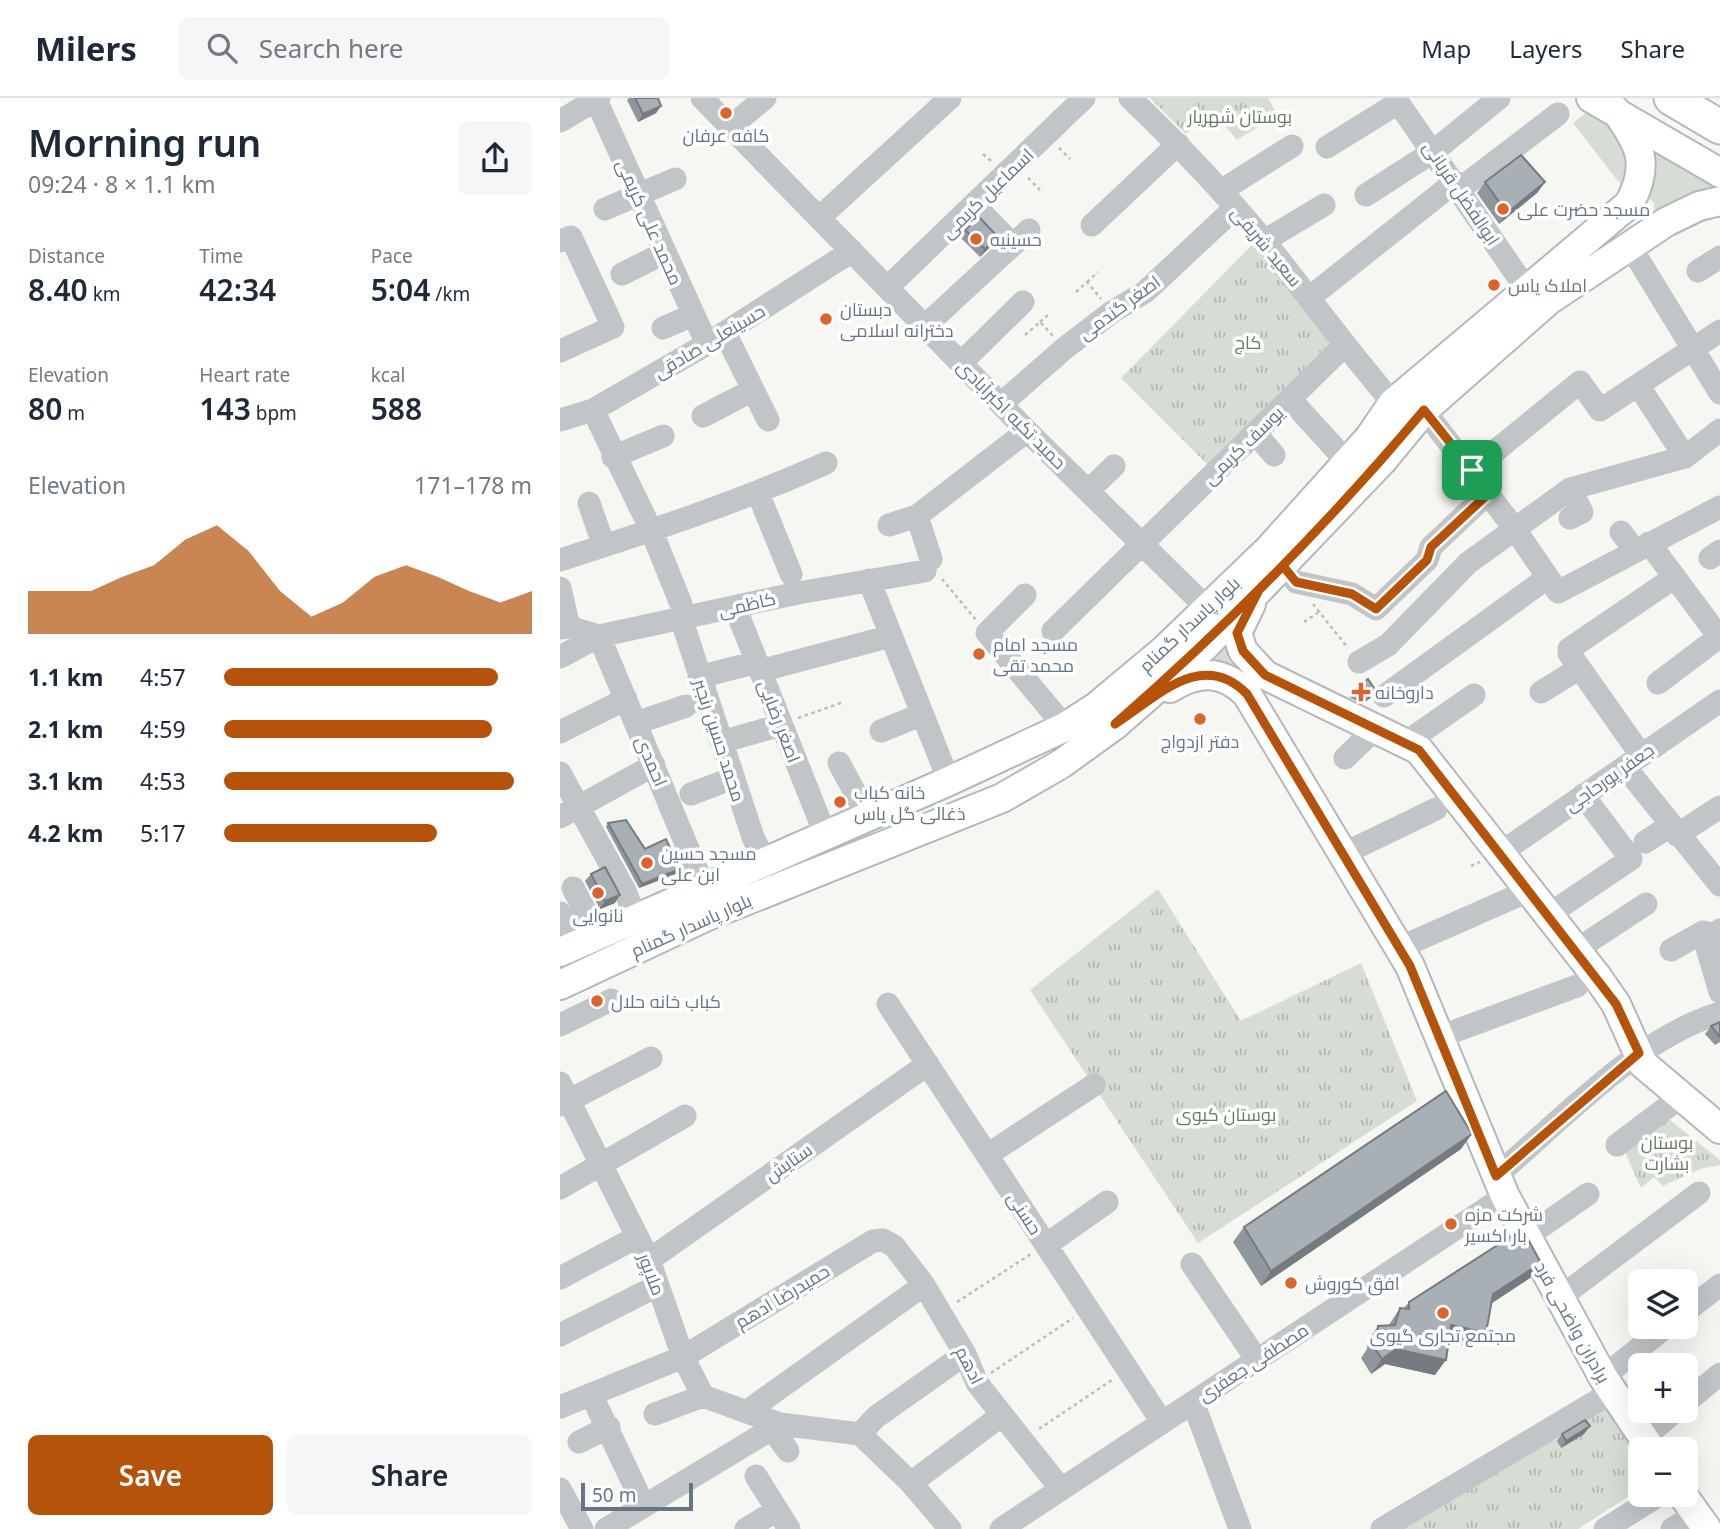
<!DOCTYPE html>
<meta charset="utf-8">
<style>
:root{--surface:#fff;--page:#f6f6f7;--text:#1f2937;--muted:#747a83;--line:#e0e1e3;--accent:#b45309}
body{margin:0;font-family:"Noto Sans",Cairo,sans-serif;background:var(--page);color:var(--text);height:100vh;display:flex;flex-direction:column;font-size:26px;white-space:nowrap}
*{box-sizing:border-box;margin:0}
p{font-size:23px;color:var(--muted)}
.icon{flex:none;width:38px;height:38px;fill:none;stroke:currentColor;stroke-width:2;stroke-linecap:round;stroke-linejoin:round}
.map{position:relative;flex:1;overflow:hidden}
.sheet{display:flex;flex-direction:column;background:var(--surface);width:560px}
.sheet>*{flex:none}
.fabs{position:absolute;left:1068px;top:1171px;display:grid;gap:14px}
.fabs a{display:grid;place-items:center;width:70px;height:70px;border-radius:10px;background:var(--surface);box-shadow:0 7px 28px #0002;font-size:35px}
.scale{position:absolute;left:21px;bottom:18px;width:112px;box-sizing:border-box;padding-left:7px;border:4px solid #667483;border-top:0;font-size:19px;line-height:24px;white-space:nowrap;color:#667483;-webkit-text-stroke:5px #fff;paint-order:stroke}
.pin{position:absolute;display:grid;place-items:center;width:60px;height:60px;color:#fff;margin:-30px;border-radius:14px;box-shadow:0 4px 10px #0006}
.round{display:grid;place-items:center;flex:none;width:74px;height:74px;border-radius:10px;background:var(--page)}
.overview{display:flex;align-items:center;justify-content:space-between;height:119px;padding:0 28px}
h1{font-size:38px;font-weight:600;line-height:52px}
.stats{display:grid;grid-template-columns:repeat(3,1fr);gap:10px;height:119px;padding:7px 28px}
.stats div{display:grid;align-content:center}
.stats b{font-size:30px;font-weight:600}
.stats small{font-size:19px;font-weight:400}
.stats p{font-size:19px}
.chart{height:196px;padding:14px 28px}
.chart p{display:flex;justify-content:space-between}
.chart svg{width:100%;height:126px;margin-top:7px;fill:var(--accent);opacity:.7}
.button{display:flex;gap:14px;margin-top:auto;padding:14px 28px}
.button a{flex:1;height:80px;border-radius:10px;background:var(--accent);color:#fff;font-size:28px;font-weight:600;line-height:80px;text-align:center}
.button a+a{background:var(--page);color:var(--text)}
ul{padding:0 28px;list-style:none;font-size:23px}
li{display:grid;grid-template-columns:112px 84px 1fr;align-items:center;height:52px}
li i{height:18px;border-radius:9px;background:var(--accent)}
header{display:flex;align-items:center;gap:42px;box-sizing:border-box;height:98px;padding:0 35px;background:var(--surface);border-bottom:2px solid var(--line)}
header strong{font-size:33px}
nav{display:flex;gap:38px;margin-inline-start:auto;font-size:24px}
.search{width:490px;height:63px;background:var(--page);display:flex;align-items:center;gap:18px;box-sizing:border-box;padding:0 24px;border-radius:10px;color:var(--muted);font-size:26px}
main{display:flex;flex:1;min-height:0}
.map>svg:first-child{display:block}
.grass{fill:url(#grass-dots)}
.park{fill:url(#park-tufts)}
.garden{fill:#d7ddd4}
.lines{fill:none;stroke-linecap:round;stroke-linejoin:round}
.major-casing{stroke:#b4b8bc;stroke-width:32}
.highway-casing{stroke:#b6b9bc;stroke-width:37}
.path{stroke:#bbbdbf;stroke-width:2.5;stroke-dasharray:3.5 3.5;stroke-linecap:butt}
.minor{stroke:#c1c5c8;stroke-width:23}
.major{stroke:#fff;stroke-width:28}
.highway{stroke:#fff;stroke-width:33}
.wall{fill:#90979c}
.shaded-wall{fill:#767b7f}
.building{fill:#a8b0b5;stroke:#767b7f;stroke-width:2}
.route-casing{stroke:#fff;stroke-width:14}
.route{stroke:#b45309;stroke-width:9}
.poi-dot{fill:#dd632c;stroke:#fff;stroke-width:2.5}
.labels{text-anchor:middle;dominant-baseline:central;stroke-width:7;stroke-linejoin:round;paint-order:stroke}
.park-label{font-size:18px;fill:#677a65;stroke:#fff}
.poi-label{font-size:18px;fill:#667483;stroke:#fff;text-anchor:start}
.street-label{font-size:18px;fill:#667483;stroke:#fff}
</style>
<header>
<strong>Milers</strong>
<div class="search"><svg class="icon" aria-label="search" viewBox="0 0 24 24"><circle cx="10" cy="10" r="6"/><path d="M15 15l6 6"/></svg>Search here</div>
<nav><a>Map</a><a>Layers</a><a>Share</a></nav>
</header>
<main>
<section class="sheet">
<div class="overview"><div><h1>Morning run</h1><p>09:24 · 8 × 1.1 km</p></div><a class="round"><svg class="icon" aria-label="share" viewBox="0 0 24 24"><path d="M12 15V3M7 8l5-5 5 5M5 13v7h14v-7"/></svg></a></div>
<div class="stats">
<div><p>Distance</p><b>8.40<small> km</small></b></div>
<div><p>Time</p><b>42:34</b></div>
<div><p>Pace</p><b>5:04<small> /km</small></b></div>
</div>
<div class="stats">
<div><p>Elevation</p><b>80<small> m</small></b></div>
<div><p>Heart rate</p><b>143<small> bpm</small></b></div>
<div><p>kcal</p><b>588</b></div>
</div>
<div class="chart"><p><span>Elevation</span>171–178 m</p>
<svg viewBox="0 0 160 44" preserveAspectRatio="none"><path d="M0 44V29L10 29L20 29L30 24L40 20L50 11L60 6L70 15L80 29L90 38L100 33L110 24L120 20L130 24L140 29L150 33L160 29V44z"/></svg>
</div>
<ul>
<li><b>1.1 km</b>4:57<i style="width:89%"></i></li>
<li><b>2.1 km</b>4:59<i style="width:87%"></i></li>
<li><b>3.1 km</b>4:53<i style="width:94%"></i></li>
<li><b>4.2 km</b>5:17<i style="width:69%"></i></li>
</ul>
<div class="button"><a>Save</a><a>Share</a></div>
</section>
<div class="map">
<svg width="1160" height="1431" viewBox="0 0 1160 1431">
<defs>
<pattern id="grass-dots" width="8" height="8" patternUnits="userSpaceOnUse" patternTransform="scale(1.75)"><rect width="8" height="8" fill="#d7ddd4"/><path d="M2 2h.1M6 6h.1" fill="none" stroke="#b2b8b1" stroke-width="1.8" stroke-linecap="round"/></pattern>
<pattern id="park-tufts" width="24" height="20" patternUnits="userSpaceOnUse" patternTransform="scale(1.75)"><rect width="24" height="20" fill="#d7ddd4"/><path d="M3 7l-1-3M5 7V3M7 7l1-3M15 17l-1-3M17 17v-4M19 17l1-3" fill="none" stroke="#b2b8b1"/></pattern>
</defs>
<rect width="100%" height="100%" fill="#f6f6f3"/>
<path class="grass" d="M671,527L699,581L634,569Z"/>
<path class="park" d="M590,0H708L717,17L677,42L653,14L626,36Z
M692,147L776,248L651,370L561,280Z
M598,791L681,923L801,865L857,1003L638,1145L470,892Z
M1106,1019L1160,1062V1067L1140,1071L1103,1088L1094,1079L1081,1090L1064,1052Z
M1050,1300L1080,1351V1391L1018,1431H834Z"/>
<path class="garden" d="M1027,14L1052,28L1071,57L1065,92L1013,25Z
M1079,35L1160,84V94L1095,120L1094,105L1088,99Z"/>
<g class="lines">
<g class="major-casing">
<path id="major" d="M1031,0L1160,75
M691,506L677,535L683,553L705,577L859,652L1038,880L1056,906L1083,966L1160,1031
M610,590C638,572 663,572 687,596L850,868L945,1098L1043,1279L1091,1351
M0,854L389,683L505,629L536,609L603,553L709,451L809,340L833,305L1069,106C1091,66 1080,46 1055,12
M0,887L145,819L442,700L501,666L555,627L644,549L822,363L864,312L989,202L1106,124L1139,108L1160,103
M1122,1396L1147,1431"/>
</g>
<g class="highway-casing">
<path id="highway" d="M1111,0L1160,29"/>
</g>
<path class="path" d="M499,50L510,61
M423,56L431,63
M468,80L480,92
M527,184L538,174
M516,194L527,184L541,201
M480,224L490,215
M465,237L480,224L493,238
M382,481L416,522
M753,506L788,550
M744,524L759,514
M238,620L281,605
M911,768L920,764
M397,1204L471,1156
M431,1275L513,1220
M479,1331L552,1282"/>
<path class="minor" d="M142,0L467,333L647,510
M570,0C618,46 664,94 706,145C749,199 789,254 833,305
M835,0L967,192
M36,2L147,246
M0,23L39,0
M170,29L205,0
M767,49L838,5
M900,91L998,16
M661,93L732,48
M806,97L874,53L939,0
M415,108L453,147
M45,111L115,81
M259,120L390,0
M532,127L618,46
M0,143L11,139L53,229L0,253
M704,143L764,107
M1070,148L1160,295
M1138,173L1160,159
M62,176L104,155
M328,189L524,0
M749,200L895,84
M365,228L469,132
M103,230L133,217
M165,235L208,322
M401,265L463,204
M1078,287L1125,359
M730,301L779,355
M441,306L505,250L552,214L585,194L675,110
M33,312L92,434L121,506
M864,312L954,430L998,494L1160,409
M143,318L193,292
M0,322L33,312L147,246L292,153
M695,335L714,357
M53,359L103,338
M912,372L1020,284L1040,312L1160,233
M1010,391L1022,414L1010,420
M528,393L554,368
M198,395L231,476
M29,405L44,448
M357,418L371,461
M329,427L357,418L467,333
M1061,434L1075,453
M1089,445L1160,540
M1150,460L1160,453
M0,462C91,433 179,404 266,365
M309,482L389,683
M736,484L792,496L816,511L867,462L871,449L928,395
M0,490L9,529
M465,497L427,535L505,629
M175,509L265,736
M121,520L193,739L204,762
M0,530L9,529L39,538L238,495L365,473
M493,533L784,248
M1009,551L1115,479
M1009,555L1081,657
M0,559L39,538L144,789
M799,564L828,547L908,465L1010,391L1125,359L1160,332
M200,573L331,538
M139,579L197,564
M1098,585L1159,539
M981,594L1020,570
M824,598L987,480
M76,625L126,608
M321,633L360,617
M0,634L66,601
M161,644L221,627
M845,645L914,597
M785,660L815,631
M279,665L307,717
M1065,669L1160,787
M0,675L65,793L76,820
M131,696L173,680
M0,719L94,667
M1117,737L1160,709
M1085,744L1110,728
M783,756L876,711
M939,756L1160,603
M13,790L38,837
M0,815L18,845
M988,817L1071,761L1023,697
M1160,832L1147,850L1160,894
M839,850L968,793
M1016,852L1086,806
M1111,852L1143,834L1157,837
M328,906L602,1324
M0,927L51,902
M879,939L1017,888
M0,985L89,1162L123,1259L143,1298L220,1326L300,1336L351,1385L390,1431
M0,1007L91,960
M1057,1047L1122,998
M427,1057L534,987
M936,1078C1003,1021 1076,941 1160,915
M0,1090L125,1018
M966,1139L1028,1096
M486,1147L547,1104
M89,1162L368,966
M632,1166L697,1262
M0,1180L77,1139
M998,1201L1139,1095
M1125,1214L1160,1187
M0,1237L97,1188
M1043,1279L1107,1228
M32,1298L84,1408
M633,1304L680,1431
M1125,1305L1160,1276
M0,1309L123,1259L313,1143L323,1142L334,1148L364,1187L405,1256L417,1285L501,1391
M186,1314L364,1187
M95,1316L143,1298
M212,1331L228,1353
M300,1336L316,1319L405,1256
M1083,1341L1116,1312
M19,1344L49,1329
M196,1378L229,1431
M351,1385L442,1317
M0,1391L22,1431
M46,1431L220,1326
M186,1431L217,1412
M441,1431L945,1098
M822,1431L1052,1294
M1045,1431L1101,1396
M1112,1431L1136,1416"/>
<use href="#major" class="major"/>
<use href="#highway" class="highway"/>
</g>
<path class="wall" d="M69,0H98L101,8L96,15L78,24L67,2Z
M925,84H985L977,95L939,126L917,95Z
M405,132L438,139L433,146L420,159L400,139Z
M794,592L816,593L810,600L803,606L789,599Z
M48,725L85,751L120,771L118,775L79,790L46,729Z
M31,776L55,805L40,811L25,783Z
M1160,924V944L1155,947L1145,936L1151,928Z
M901,1051L701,1188L673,1144L684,1129Z
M981,1165L970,1180L931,1205L926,1235L915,1250L888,1244L875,1277L825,1266L811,1276L801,1260L807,1251L808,1243L818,1228L829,1227L840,1210H844L849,1204Z
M1030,1328L1024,1336L1001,1350L997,1343L1002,1336Z"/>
<path class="shaded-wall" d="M101,8L96,15L78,24L83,16Z
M985,84L977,95L939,126L947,115Z
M438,139L433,146L420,159L425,151Z
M816,593L810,600L803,606L809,599Z
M120,771L118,775L79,790L82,786Z
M60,797L55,805L40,811L45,803Z
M912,1036L901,1051L701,1188L711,1173Z
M981,1165L970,1180L923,1211L933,1196Z
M891,1227L926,1235L915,1250L880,1242Z
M836,1251L886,1262L875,1277L825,1266L811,1276L822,1261Z
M1030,1328L1024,1336L1001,1350L1006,1343Z"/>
<path class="building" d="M75,0H98L101,8L83,16Z
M961,57L985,84L947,115L925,84Z
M419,119L438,139L425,151L405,132Z
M808,581L816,593L809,599L794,592Z
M66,722L85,751L106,741L120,771L82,786L48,725Z
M45,769L60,797L45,803L31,776Z
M1160,924V939L1151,928Z
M886,993L912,1036L711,1173L684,1129Z
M958,1134H964L981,1165L933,1196L926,1235L891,1227L886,1262L836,1251L822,1261L811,1245L817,1241L818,1228L835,1227L840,1210L849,1211V1204Z
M1025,1322L1030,1328L1006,1343L1002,1336Z"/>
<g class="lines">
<g class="route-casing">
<path id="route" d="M912,372L864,312C769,425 666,529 555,626C597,599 642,550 687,596L850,868L936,1078L1079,955L1056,906L859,652L705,577L683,553L677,535L699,492L723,468L736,484L792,496L816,511L867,462L871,449L928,396L912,372"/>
</g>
<use href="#route" class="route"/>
</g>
<g class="poi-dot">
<circle cx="166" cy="15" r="7"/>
<circle cx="943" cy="111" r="7"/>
<circle cx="416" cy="141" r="7"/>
<circle cx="934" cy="187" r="7"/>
<circle cx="266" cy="221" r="7"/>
<circle cx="419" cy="556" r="7"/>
<path d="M797.5 583.5h7v7h7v7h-7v7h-7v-7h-7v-7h7z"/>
<circle cx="640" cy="621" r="7"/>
<circle cx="280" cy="704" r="7"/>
<circle cx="87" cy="765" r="7"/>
<circle cx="38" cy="795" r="7"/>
<circle cx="37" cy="903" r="7"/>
<circle cx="891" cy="1126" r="7"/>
<circle cx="731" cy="1185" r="7"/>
<circle cx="883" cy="1215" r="7"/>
</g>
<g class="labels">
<g class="park-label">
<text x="680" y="18">بوستان شهریار</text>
<text x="688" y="244">کاج</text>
<text x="666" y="1016">بوستان کیوی</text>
<text x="1107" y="1044">بوستان<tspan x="1107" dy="21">بشارت</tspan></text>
</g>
<g class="poi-label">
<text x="166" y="37" text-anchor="middle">کافه عرفان</text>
<text x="957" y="111">مسجد حضرت علی</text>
<text x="430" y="141">حسینیه</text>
<text x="948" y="187">املاک یاس</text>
<text x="280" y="211">دبستان<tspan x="280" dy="21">دخترانه اسلامی</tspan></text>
<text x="433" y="546">مسجد امام<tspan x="433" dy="21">محمد تقی</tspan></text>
<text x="815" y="594">داروخانه</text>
<text x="640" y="643" text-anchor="middle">دفتر ازدواج</text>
<text x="294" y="694">خانه کباب<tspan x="294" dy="21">ذغالی گل یاس</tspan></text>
<text x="101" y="755">مسجد حسین<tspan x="101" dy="21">ابن علی</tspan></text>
<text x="38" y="817" text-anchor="middle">نانوایی</text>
<text x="51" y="903">کباب خانه حلال</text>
<text x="905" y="1116">شرکت مزه<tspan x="905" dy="21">بار اکسیر</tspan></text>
<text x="745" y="1185">افق کوروش</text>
<text x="883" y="1237" text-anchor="middle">مجتمع تجاری گیوی</text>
</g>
<g class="street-label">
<text transform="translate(427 95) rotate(-44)">اسماعیل کریمی</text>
<text transform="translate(902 95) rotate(56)">ابوالفضل قربانی</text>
<text transform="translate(90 124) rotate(66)">محمد علی کریمی</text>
<text transform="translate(707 148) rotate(50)">سعید شریفی</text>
<text transform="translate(559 209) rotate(-36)">اصغر گندمی</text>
<text transform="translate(149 243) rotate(-31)">حسینعلی صادقی</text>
<text transform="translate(452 316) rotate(45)">حمید تکیه اکبرآبادی</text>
<text transform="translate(683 347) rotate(-44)">یوسف کریمی</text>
<text transform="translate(187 506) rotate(-13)">کاظمی</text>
<text transform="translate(629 526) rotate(-43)">بلوار پاسدار گمنام</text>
<text transform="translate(220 623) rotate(69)">اصغر رضایی</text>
<text transform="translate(160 642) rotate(72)">محمد حسین رنجبر</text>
<text transform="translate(92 663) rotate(67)">احمدی</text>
<text transform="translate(1049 679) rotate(-35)">جعفر پورحاجی</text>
<text transform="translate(131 827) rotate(-24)">بلوار پاسدار گمنام</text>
<text transform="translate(228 1064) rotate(-35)">ستایش</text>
<text transform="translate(465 1115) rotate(57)">حسنی</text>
<text transform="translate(92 1176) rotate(69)">ملاپور</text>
<text transform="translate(222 1198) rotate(-31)">حمیدرضا ادهم</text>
<text transform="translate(1013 1224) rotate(61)">برادران واضحی فرد</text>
<text transform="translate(693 1264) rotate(-33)">مصطفی جعفری</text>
<text transform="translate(410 1267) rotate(63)">ادهم</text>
</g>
</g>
</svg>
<div class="fabs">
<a><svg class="icon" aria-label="layers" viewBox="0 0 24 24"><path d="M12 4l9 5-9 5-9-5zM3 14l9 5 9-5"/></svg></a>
<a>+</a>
<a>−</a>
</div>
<div class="scale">50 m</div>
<div class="pin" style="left:912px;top:372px;background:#1e9e55"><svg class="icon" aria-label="arrive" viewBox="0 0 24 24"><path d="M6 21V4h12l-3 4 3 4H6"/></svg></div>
</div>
</main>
